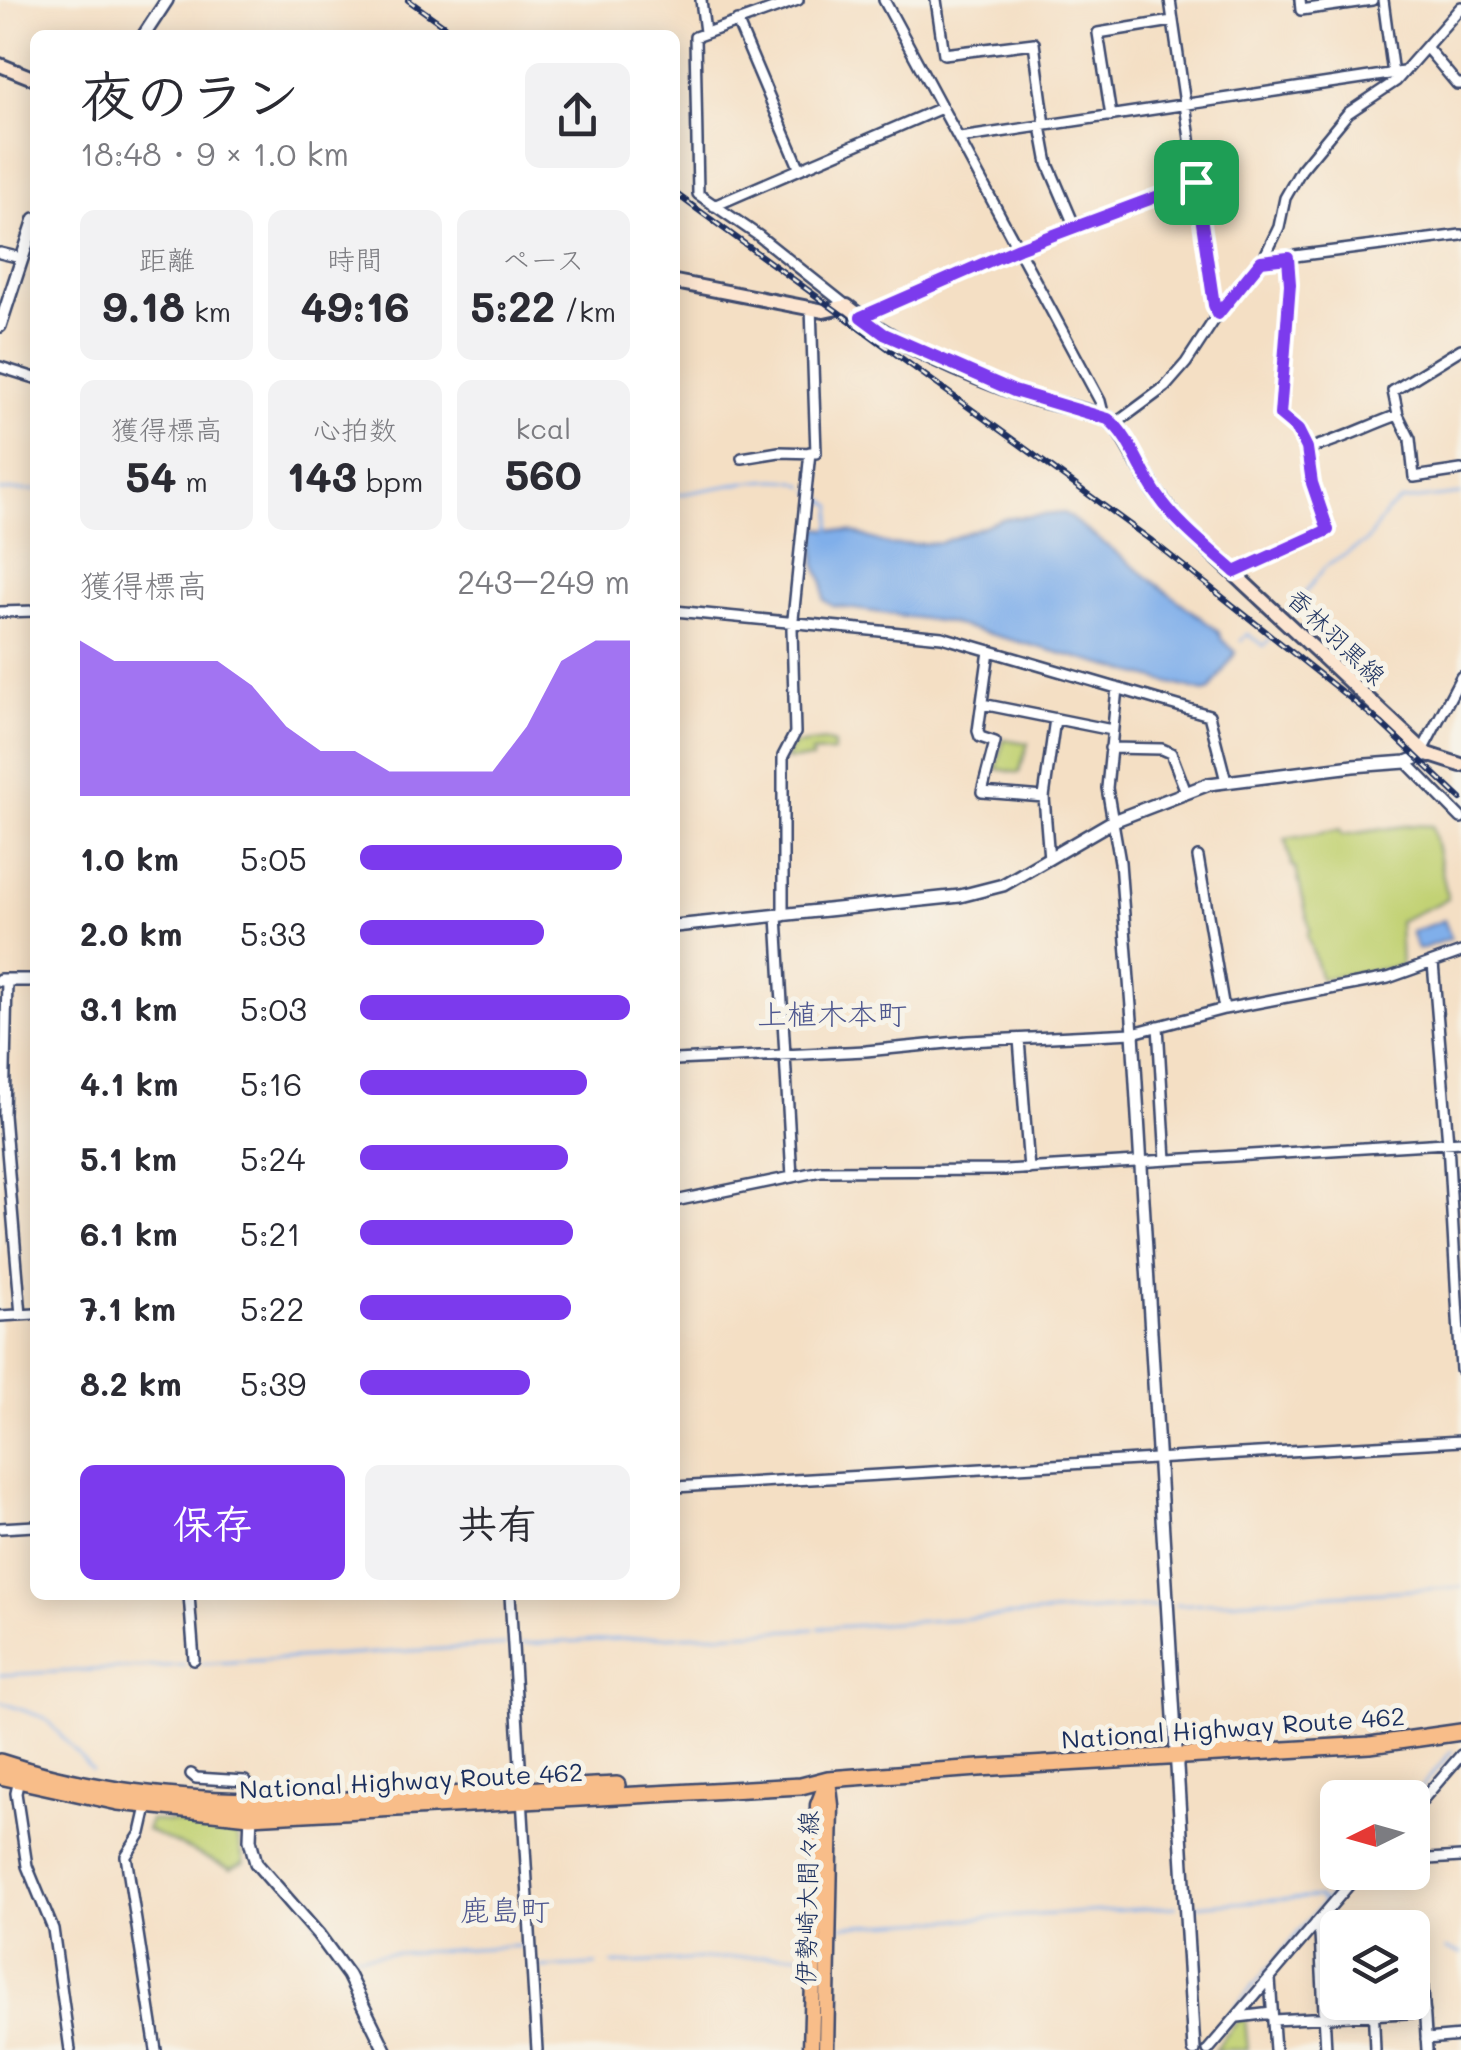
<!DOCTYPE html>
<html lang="ja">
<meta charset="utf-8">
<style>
:root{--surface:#fff;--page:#f2f2f3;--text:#2b2b33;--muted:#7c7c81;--accent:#7c3aed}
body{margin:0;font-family:Mali,"Klee One",sans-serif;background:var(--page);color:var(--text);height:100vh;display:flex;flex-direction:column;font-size:38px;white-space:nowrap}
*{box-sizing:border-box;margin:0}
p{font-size:32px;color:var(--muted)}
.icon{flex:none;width:55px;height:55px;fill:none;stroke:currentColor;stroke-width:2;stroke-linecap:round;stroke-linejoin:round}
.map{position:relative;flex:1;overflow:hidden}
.sheet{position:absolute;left:30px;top:30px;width:650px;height:1570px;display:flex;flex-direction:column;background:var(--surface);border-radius:15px;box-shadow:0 5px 25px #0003}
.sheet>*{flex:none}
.needle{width:65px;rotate:265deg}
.tools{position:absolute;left:1320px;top:1780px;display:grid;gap:20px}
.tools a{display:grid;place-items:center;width:110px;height:110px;border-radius:15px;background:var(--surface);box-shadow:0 5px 25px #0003;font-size:50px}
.pin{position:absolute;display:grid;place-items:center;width:85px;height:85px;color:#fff;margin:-42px;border-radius:20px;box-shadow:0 5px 15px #0006}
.round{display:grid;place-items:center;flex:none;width:105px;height:105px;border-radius:15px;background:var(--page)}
.summary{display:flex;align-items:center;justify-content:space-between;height:170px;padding:0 50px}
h1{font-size:55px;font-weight:800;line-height:75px}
.metrics{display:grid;grid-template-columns:repeat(3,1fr);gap:15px;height:170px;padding:10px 50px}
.metrics div{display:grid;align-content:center;border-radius:15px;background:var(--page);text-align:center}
.metrics b{font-size:42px;font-weight:800}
.metrics small{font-size:28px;font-weight:400}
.metrics p{font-size:28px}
.chart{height:280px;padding:20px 50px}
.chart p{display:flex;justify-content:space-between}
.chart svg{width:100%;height:180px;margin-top:10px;fill:var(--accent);opacity:.7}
.button{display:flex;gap:20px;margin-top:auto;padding:20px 50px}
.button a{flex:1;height:115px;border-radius:15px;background:var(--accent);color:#fff;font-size:40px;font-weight:800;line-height:115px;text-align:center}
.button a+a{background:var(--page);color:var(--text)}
ul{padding:0 50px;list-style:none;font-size:32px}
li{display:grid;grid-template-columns:160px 120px 1fr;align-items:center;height:75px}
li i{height:25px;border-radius:12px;background:var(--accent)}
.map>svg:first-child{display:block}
.green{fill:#c2d275;stroke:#6e806a;stroke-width:2.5}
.water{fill:#80afea;stroke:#4e6fa4;stroke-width:2.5}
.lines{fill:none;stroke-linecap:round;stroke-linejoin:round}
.stream{stroke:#80afea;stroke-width:2.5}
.minor-casing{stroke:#3c496d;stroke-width:14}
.tertiary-casing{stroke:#3c496d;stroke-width:16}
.secondary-casing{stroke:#3c496d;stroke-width:18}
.primary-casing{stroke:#3c496d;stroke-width:19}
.trunk-casing{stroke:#3c496d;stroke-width:20}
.minor{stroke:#fff;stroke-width:9}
.tertiary{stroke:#fff;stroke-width:11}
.secondary{stroke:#fce5d0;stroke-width:12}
.primary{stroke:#f8bd89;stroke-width:14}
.trunk{stroke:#f8bd89;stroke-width:15}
.rail-casing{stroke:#1b2f5e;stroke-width:6}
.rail{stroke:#f7f3e8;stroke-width:2.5;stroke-dasharray:8;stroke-linecap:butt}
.route-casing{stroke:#fff;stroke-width:20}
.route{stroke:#7c3aed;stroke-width:12}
.labels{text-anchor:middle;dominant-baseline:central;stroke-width:10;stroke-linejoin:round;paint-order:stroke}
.street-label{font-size:25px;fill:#1b2f5e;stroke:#f7f3e8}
.quarter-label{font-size:30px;fill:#4e578f;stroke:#f7f3e8}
</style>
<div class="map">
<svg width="1461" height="2050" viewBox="0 0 1461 2050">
<rect width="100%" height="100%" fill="#f7f3e8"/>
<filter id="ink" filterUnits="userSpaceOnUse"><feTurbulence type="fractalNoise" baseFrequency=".01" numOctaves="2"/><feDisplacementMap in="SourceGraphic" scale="20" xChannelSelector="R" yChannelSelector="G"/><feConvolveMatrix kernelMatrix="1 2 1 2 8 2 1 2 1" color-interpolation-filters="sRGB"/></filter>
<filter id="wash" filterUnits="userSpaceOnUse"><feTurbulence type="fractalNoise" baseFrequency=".0048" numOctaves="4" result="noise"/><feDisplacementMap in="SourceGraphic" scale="40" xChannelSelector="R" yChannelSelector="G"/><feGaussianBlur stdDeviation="2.25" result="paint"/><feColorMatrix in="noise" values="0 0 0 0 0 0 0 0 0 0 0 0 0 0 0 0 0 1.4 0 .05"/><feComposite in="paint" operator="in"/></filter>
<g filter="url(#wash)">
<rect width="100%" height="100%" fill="#f4dfc4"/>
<path class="green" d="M1004,739L1028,743L1019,773L997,769Z
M825,741L834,744V752L812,753V759L786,760L793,745Z
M1411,825L1432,826L1448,899L1399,921L1401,966L1321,979L1307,935L1310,930L1296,869L1292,866L1285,839L1340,830L1342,835Z
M150,1820L228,1827L238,1838L244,1863L231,1869L146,1830Z
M1245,2018L1248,2050H1214L1240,2019Z"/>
<path class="water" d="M1064,513L1218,631L1222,640L1236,652L1210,690L1204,692L945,622L833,606L824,600L823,581L815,564L817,528L852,532L890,545L940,543L1002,519Z
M1444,920L1451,938L1418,950L1411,932Z"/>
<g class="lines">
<path class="stream" d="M0,491L35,490
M811,491L833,506L830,531
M675,495C705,491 782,470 805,486
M1290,612L1325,567L1366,542L1387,511L1401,501L1461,494
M1241,641L1247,634L1264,646L1270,639
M1175,1605L1461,1587
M819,1628L1158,1606
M522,1644L814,1629
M201,1664L505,1645
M0,1675L185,1665
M0,1702L45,1718L92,1770
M1412,1798L1452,1751
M1191,1906L1318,1897L1323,1902
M314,1919L347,1956L522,1946
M842,1926L1176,1907
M1446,1949L1461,1953
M612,1964L799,1954
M540,1968L596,1965
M1203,2046L1349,1872"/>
</g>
</g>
<g filter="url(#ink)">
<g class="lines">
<g class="minor-casing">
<path id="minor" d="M701,0L705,32
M798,0L695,37L698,194L759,236L847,306
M884,0L1100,401L1104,417
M936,0L944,54L1034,43L1045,125
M1170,0L1214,305L1218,314
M1300,0L1301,10L1372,0
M1383,0L1393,74
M737,21L799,167
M1426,47L1457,84H1461
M1111,116L1098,33L1172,21
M1041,126L1048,164L1075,227
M960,138L1403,72
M714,206L941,108
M0,253L21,258
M1263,260L1461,235
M861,317L1019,248L1196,182
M1461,349L1393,391L1398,415L1410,439L1414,477L1461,470
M0,367L35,378
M1115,424L1165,387L1186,363L1218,314L1263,260L1279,227L1285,198L1301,170L1348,113L1396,81L1461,7
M1307,449C1339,441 1367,426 1398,415
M742,458L779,452L816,453L811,307
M1235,572L1328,530L1312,483L1307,449L1298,430L1280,415L1290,284L1288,258
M675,611L942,637L1209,715L1226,781
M0,612L35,611
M989,651L978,731L980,737L995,742L982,792L1044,797
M1117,688L1107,788L1120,862L1133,1033
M982,704L1112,730
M1110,748L1162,749L1171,753L1186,792
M1423,749L1461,677
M1406,762L1461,818
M1198,857L1224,1009
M1049,859L1044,797L1055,719
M777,916L792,1177
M783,916V756L795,733L792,629L810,452
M1433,963L1448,1143L1461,1370
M7,980L4,1115L21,1315
M1158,1026L1166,1160
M1019,1039L1029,1169
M675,1060L866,1051L968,1041L1133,1033L1224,1009L1388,978L1461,952
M675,1201L821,1171L1005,1170L1461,1142
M0,1316L35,1314
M675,1487L1461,1441
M0,1528L35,1526
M189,1595L194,1660
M510,1595L537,2050
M191,1774L196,1778L245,1781L251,1788V1802
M19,1780L16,1793L27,1866L53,1929L70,2050
M147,1807L141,1833L126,1856L156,2050
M1412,1812L1461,1755
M1412,1860L1461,1857
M1412,1935L1420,1943L1427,2050
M1270,1979L1275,2050
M1373,2002L1375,2050
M1238,2017L1272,2013
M1273,2020L1425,2012
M1426,2039L1461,2036
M1208,2050L1360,1872
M1326,2050L1320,1934L1316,1923L1400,1928"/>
</g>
<g class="tertiary-casing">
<path id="tertiary" d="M144,35L167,0
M0,326L35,219
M675,926L960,896L1003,885L1113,821L1209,784L1353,766L1406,762L1427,754
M0,980H35
M1133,1033L1194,2050
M251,1812L250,1840L256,1863L318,1934L348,1975L385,2050"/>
</g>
<g class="secondary-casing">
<path id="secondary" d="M0,65L35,79
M675,282L824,311L847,306C894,344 968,376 1026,396C1053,405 1082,408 1108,419L1118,428L1155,492L1181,524L1427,754L1461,765"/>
</g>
<g class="primary-casing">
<path id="primary" d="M811,2050L818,1805L828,1779
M826,2050L831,1805L828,1780"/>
</g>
<g class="trunk-casing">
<path id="trunk" d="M0,1762C199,1828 412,1793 617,1785
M0,1776L118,1802L250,1816L801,1786L828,1779L979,1768L1370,1745L1461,1732"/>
</g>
<use href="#minor" class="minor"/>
<use href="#tertiary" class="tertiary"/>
<use href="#secondary" class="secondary"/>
<use href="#primary" class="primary"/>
<use href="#trunk" class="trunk"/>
<g class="rail-casing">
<path id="rail" d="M408,0L457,35
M675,193L1152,541L1381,723L1461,799"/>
</g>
<use href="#rail" class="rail"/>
</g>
</g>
<g class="lines" filter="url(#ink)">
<g class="route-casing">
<path id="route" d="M1196,182L1214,305L1218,314L1261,261L1288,258L1290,284L1280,415L1298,430L1307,448L1312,483L1328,530L1235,572C1207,547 1177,524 1156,493C1140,470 1130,436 1108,419L1014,391L884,334L861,317L1019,248Z"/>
</g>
<use href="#route" class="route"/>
</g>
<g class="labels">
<g class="street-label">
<text transform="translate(1337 636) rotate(44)">香林羽黒線</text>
<text transform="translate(1233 1727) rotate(-4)">National Highway Route 462</text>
<text transform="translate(411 1780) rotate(-3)">National Highway Route 462</text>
<text transform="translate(806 1898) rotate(-89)">伊勢崎大間々線</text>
</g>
<g class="quarter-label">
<text x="832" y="1013">上植木本町</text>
<text x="505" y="1909">鹿島町</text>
</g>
</g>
</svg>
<div class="tools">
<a><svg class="needle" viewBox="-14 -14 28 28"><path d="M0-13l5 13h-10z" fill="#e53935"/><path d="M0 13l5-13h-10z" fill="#7c7c81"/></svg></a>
<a><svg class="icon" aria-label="layers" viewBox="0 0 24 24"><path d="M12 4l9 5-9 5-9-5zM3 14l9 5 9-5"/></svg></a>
</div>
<div class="pin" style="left:1196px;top:182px;background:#1e9e55"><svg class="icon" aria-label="arrive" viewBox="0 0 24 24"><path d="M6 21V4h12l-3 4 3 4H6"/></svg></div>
<section class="sheet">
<div class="summary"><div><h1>夜のラン</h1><p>18:48 · 9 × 1.0 km</p></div><a class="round"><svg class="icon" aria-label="share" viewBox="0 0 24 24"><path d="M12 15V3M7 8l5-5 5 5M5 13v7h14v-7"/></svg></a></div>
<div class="metrics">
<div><p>距離</p><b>9.18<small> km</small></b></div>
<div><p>時間</p><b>49:16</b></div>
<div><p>ペース</p><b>5:22<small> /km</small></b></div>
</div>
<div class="metrics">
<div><p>獲得標高</p><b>54<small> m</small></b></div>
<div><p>心拍数</p><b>143<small> bpm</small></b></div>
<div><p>kcal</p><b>560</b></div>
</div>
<div class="chart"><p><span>獲得標高</span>243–249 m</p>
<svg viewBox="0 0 160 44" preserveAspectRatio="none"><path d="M0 44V6L10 11L20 11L30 11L40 11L50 17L60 27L70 33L80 33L90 38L100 38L110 38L120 38L130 27L140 11L150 6L160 6V44z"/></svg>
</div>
<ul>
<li><b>1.0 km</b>5:05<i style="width:97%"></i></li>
<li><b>2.0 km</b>5:33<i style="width:68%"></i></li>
<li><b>3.1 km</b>5:03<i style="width:100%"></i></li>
<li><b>4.1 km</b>5:16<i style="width:84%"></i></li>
<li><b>5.1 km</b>5:24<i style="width:77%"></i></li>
<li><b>6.1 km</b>5:21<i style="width:79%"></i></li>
<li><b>7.1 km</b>5:22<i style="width:78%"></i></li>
<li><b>8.2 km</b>5:39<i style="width:63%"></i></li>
</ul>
<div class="button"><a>保存</a><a>共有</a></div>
</section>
</div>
